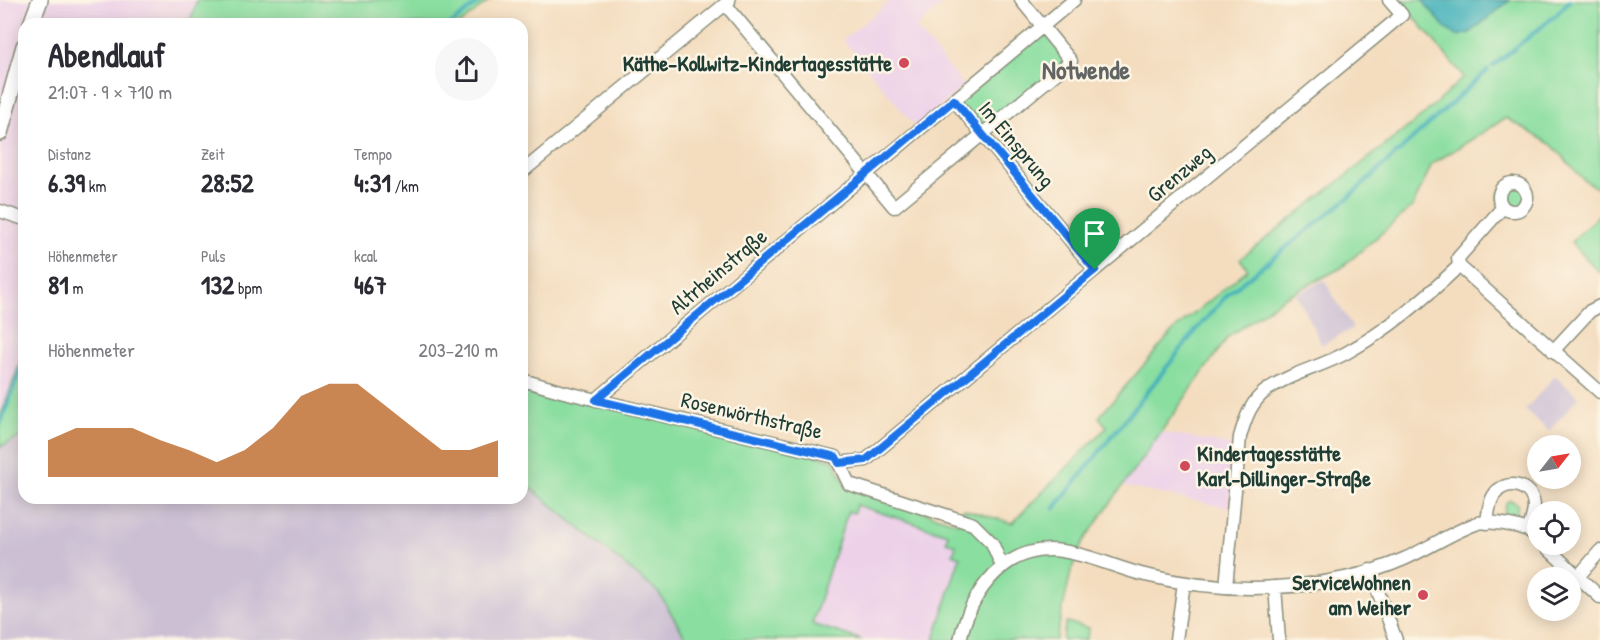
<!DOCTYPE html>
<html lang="de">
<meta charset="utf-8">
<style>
:root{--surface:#fff;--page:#f7f7f7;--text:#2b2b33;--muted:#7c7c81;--accent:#b45309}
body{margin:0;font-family:"Patrick Hand",sans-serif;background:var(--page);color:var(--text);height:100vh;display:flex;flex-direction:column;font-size:22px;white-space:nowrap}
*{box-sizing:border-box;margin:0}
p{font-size:20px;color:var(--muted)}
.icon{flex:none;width:33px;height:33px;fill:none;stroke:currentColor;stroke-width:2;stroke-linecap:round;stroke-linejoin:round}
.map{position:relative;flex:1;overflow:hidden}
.drawer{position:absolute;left:18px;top:18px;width:510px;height:486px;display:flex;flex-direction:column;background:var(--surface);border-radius:18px;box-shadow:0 3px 15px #0003}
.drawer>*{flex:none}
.needle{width:39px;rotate:59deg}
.fabs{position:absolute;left:1527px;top:435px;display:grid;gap:12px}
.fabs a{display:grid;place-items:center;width:54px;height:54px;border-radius:50%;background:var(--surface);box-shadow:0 3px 15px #0003;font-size:30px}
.pin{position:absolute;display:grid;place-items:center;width:51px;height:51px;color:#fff;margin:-62px -26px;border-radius:50% 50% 50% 0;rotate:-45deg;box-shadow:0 0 6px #0007}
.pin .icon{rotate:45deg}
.round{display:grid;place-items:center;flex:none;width:63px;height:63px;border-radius:32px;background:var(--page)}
.overview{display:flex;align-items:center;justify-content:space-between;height:102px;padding:0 30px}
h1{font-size:33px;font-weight:800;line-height:45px}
.metrics{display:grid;grid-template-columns:repeat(3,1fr);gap:9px;height:102px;padding:6px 30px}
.metrics div{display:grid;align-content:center}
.metrics b{font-size:26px;font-weight:800}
.metrics small{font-size:16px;font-weight:400}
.metrics p{font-size:16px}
.chart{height:168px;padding:12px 30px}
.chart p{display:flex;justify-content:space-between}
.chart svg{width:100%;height:108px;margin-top:6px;fill:var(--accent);opacity:.7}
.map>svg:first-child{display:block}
.built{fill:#edd1e9}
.industrial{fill:#ccbfd4}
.green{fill:#8adea0;stroke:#548e6a;stroke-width:1.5}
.water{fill:#40b1ba;stroke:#307777;stroke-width:1.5}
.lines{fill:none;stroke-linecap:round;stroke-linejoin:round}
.stream{stroke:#40b1ba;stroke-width:4}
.minor-casing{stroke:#8a8d7a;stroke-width:15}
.tertiary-casing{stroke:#8a8d7a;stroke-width:18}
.minor{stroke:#fff;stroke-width:12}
.tertiary{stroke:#fff;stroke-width:15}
.route-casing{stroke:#fff;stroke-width:12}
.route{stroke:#1a73e8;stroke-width:8}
.poi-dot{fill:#d1495b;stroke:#fcf5e5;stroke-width:2}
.labels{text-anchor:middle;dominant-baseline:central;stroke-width:5;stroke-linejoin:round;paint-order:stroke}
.poi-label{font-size:22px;font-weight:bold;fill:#1f3d34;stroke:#fcf5e5;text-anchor:end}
.street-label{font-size:22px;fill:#1f3d34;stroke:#fcf5e5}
.quarter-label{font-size:26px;font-weight:bold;fill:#626464;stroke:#fcf5e5}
</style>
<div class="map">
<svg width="1600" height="640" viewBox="0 0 1600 640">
<rect width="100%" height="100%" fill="#fcf5e5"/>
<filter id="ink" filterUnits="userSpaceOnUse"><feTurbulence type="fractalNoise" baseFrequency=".0167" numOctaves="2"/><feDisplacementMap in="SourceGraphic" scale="12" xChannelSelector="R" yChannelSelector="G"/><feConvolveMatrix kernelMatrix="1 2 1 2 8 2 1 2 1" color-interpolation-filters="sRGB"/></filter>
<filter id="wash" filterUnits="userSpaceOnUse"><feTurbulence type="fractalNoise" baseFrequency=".008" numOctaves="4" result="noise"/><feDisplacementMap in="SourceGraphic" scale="24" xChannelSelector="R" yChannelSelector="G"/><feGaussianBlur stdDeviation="1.35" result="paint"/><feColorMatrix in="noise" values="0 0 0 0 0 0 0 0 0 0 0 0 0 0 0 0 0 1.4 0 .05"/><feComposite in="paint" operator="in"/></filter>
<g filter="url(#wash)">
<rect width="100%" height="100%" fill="#f4ddbf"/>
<path class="built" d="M0,0H197L189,24H24V498H522V407L971,530L952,640H0Z
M891,0H936L941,6L916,28L964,86L916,127L843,40Z
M1160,432L1235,446L1229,508L1122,486Z"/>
<path class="industrial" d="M1324,280L1353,328L1322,345L1296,294Z
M1555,376L1579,397L1549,431L1525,410Z
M24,435V498H522V481L659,593L687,640H0V447Z"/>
<path class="green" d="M197,0H490L460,24H189Z
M1400,0H1600V190L1584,180L1552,145L1506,118L1432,164L1413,206L1341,268L1285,297L1228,337L1083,542L1071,571L1056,640H934L960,557L953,554L956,545L946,542L948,534L856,505L854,513L848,511L812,624L862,640H687L659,593L522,481V384L834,460L846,487L958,523L963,509L1012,523L1107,427L1099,417L1174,330L1248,269L1240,259L1421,117L1464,77Z
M1043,26L1071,61L982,134L954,100Z
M1499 197a14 14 0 1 1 28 0a14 14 0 1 1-28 0Z
M1600,214V273L1571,242Z
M24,352V435L0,447V417Z
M1510,500L1518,504L1515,519L1525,522V525L1493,518L1494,515L1503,516L1506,503Z
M1066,622L1089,628L1086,640H1062Z"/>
<path class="water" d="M1422,0H1510L1470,33L1457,36L1446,29Z"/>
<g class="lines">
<path class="stream" d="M451,24L482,0
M1493,66L1556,15L1570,0
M0,425L24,359
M1054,509L1197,329L1229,293L1348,198L1488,70"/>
</g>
</g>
<g filter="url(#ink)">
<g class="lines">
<g class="minor-casing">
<path id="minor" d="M725,4L894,207L1071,61L1021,0
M954,100L1095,270
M522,172L729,1
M1499 197a14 14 0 1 1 28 0a14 14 0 1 1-28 0Z
M0,211L24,219
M1459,266L1458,258L1503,207
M1553,351L1590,311L1600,306
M522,380L564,392L836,457L849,484L973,524L992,543L1002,566
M596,400L1074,0
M839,463L866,460L1402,15L1389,0
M1487,523C1488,514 1489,502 1494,495C1506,477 1534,485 1534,507C1534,515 1530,523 1529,531
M1543,544L1600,597
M1370,570L1396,640
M1577,578L1600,551
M1226,587L1240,437C1245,419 1251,401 1267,390C1290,373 1321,367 1346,353C1388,330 1425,298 1459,266L1600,392
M1275,587L1279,640
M960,640C971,591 1006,543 1062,551C1090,555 1117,568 1145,575C1187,585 1232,590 1276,587C1318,585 1365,576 1404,559C1427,549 1456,530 1478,523C1490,520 1517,526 1528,530C1531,532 1535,536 1538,539
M1176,640L1184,583"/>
</g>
<g class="tertiary-casing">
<path id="tertiary" d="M31,24L40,0
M0,133L24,46"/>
</g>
<use href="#minor" class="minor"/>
<use href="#tertiary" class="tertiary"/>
</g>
</g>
<g class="lines" filter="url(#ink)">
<g class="route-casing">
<path id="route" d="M954,100L1095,270L866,460L839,463L836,457L596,400Z"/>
</g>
<use href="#route" class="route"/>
</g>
<g class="poi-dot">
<circle cx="904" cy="63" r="6"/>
<circle cx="1185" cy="466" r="6"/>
<circle cx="1423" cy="595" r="6"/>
</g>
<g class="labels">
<g class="poi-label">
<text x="892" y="63">Käthe-Kollwitz-Kindertagesstätte</text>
<text x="1197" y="453" text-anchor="start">Kindertagesstätte<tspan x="1197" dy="25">Karl-Dillinger-Straße</tspan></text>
<text x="1411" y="582">ServiceWohnen<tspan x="1411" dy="25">am Weiher</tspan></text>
</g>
<g class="street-label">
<text transform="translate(1017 144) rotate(50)">Im Einsprung</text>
<text transform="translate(1179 173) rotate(-40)">Grenzweg</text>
<text transform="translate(718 271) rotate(-40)">Altrheinstraße</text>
<text transform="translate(752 415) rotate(13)">Rosenwörthstraße</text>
</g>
<g class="quarter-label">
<text x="1086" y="69">Notwende</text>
</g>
</g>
</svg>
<div class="fabs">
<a><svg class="needle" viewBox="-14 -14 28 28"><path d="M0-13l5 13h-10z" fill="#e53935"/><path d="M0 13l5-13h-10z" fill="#7c7c81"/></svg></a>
<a><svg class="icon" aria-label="locate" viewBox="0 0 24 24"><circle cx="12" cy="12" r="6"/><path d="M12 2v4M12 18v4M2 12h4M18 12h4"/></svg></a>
<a><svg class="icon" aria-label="layers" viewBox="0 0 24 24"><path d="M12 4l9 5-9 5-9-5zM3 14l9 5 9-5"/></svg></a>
</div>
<div class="pin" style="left:1095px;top:270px;background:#1e9e55"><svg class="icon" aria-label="arrive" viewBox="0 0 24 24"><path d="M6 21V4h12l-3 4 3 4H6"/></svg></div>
<section class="drawer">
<div class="overview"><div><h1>Abendlauf</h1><p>21:07 · 9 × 710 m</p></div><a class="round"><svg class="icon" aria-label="share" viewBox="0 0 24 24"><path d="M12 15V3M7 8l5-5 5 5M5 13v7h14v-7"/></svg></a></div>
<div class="metrics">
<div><p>Distanz</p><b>6.39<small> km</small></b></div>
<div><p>Zeit</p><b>28:52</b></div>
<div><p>Tempo</p><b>4:31<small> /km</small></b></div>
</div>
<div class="metrics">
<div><p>Höhenmeter</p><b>81<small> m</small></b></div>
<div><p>Puls</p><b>132<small> bpm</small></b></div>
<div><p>kcal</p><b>467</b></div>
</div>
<div class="chart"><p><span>Höhenmeter</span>203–210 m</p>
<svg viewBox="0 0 160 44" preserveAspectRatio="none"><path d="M0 44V29L10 24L20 24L30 24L40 29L50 33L60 38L70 33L80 24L90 11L100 6L110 6L120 15L130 24L140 33L150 33L160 29V44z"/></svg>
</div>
</section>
</div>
